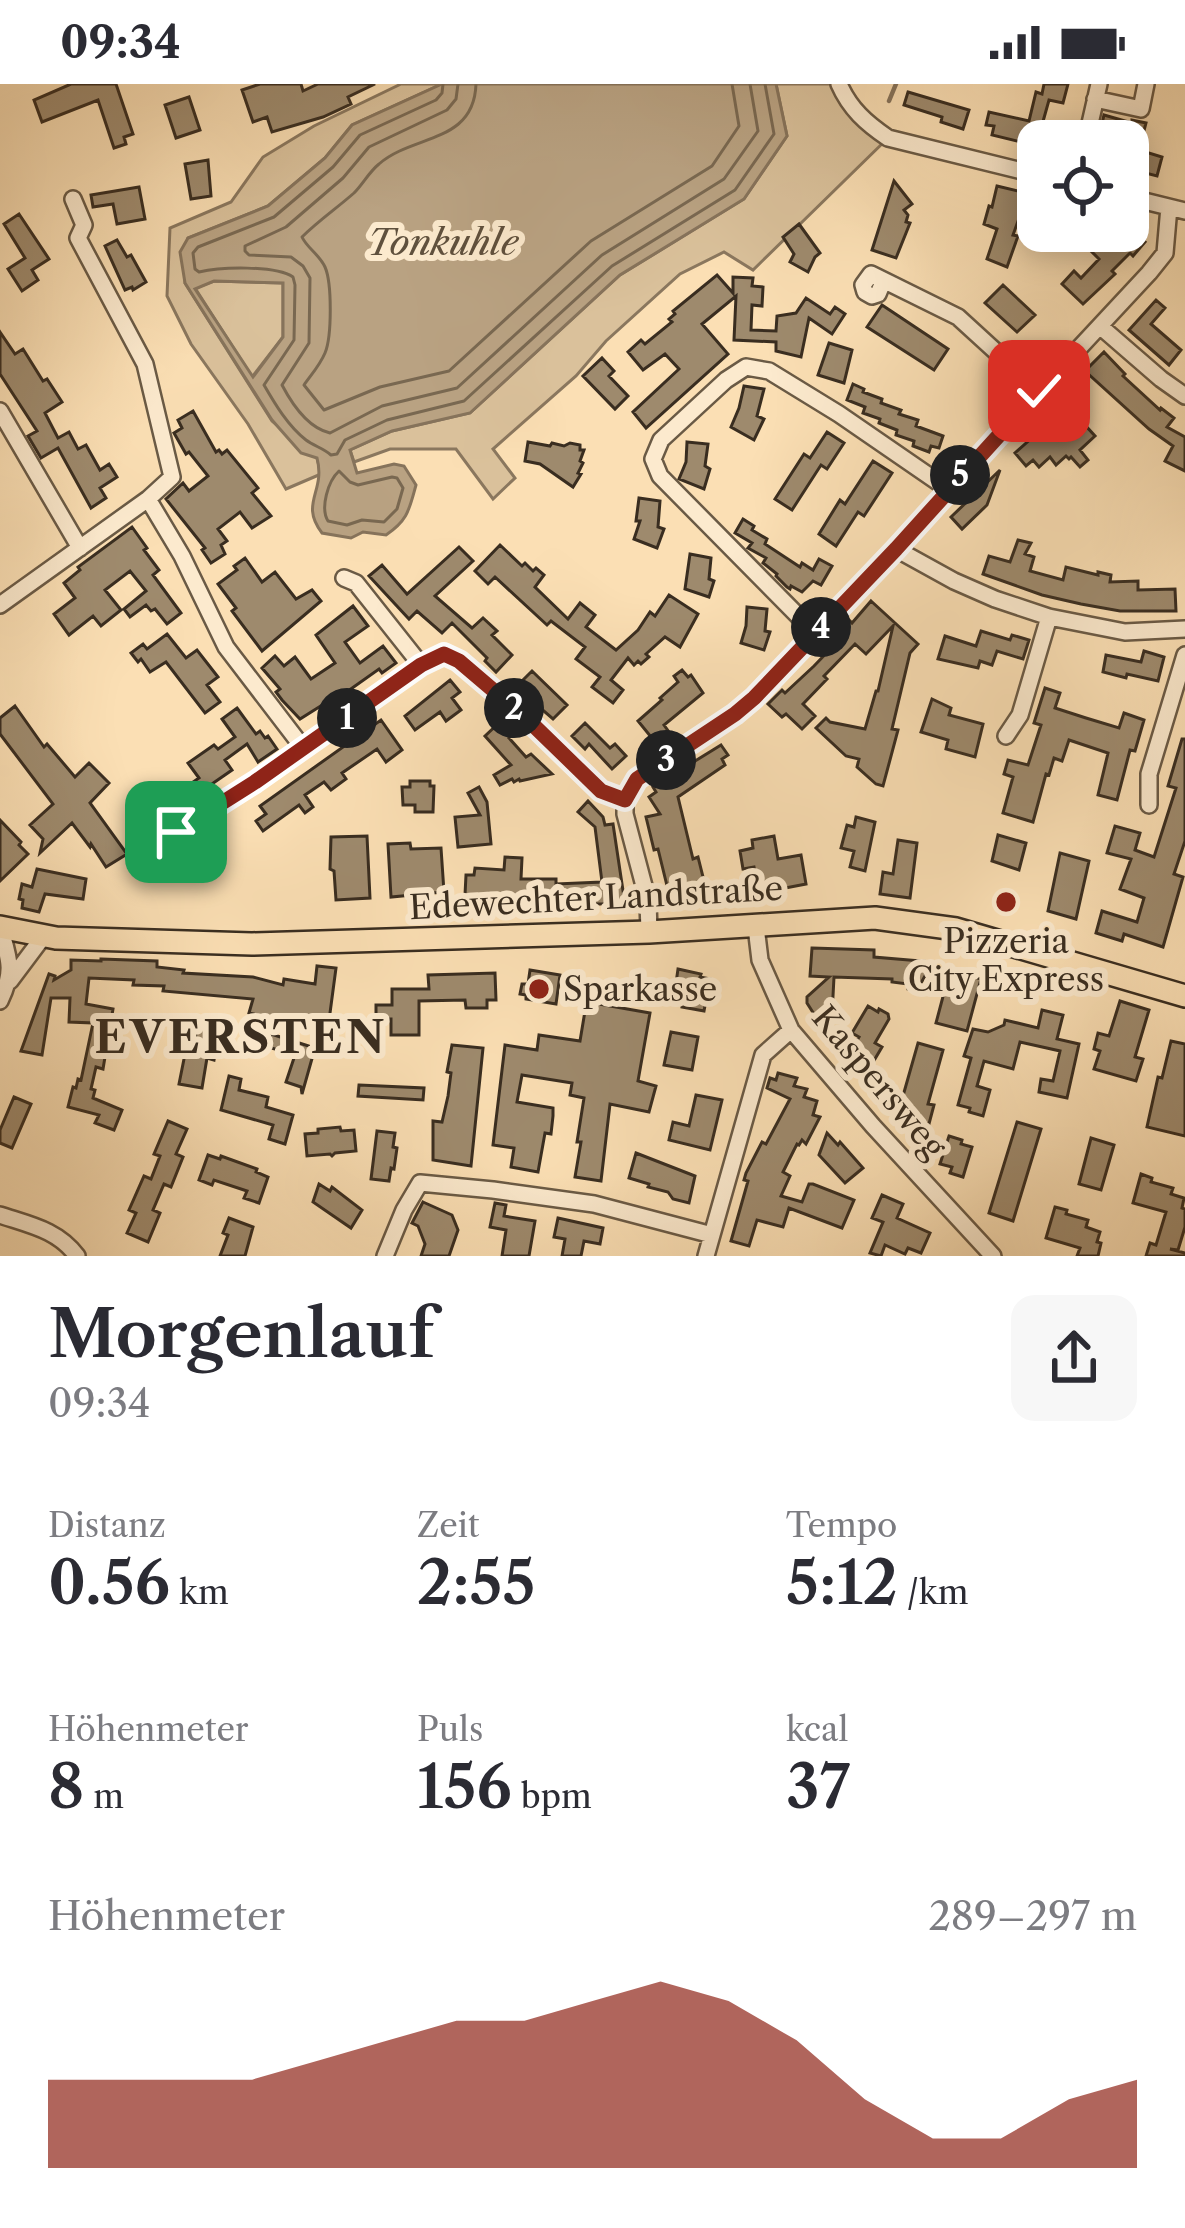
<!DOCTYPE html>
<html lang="de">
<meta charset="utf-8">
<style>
:root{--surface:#fff;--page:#f7f7f7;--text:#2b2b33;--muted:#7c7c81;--accent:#8f2418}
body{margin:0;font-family:"Libre Caslon Text",serif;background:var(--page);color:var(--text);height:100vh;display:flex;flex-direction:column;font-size:45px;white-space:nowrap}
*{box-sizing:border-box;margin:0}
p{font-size:39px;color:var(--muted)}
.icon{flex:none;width:66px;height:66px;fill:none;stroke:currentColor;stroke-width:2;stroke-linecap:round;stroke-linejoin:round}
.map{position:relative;height:1172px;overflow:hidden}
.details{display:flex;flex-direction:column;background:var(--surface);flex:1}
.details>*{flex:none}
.tools{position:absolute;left:1017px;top:36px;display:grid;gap:24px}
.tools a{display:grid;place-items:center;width:132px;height:132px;border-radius:24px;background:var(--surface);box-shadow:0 6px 30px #0003;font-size:60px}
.pin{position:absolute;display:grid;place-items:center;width:102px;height:102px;color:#fff;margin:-51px;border-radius:24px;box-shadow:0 6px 18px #0006}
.km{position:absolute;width:60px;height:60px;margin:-30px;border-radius:50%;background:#222;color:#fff;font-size:33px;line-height:60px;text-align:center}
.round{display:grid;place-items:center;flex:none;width:126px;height:126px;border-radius:24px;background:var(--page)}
.headline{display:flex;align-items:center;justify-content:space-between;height:204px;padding:0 48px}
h1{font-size:66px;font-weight:600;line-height:90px}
.metrics{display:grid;grid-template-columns:repeat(3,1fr);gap:18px;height:204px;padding:12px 48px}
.metrics div{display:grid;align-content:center}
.metrics b{font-size:60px;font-weight:600}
.metrics small{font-size:33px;font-weight:400}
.metrics p{font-size:33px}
.chart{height:336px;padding:24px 48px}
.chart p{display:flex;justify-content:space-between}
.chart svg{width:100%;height:216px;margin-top:12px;fill:var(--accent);opacity:.7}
.status{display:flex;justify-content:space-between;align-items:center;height:84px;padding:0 60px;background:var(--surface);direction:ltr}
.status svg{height:33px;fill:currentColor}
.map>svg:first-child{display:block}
.green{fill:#dac19b;stroke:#8a775e;stroke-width:3}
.water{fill:#b9a282;stroke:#86735b;stroke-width:3;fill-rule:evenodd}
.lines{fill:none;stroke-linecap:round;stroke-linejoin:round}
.shore{stroke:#796851;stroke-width:3}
.stream{stroke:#86735b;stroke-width:4.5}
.building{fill:#9e8a6d;stroke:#392d20;stroke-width:3}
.minor-casing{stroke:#6a5a45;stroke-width:20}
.major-casing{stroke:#392d20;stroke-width:26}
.minor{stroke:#fceace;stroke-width:15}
.major{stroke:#fbdfb4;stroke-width:21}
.route-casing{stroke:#fff;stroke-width:24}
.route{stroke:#8f2418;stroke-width:15}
.poi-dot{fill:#8f2418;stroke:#fceace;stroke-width:4.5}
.labels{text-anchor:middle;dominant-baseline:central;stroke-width:12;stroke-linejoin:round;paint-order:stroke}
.street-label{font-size:33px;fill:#392d20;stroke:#fceace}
.poi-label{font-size:33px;fill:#392d20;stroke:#fceace}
.water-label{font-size:36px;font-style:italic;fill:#5f503d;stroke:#fceace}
.district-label{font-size:45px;font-weight:bold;letter-spacing:3px;fill:#392d20;stroke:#fceace}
</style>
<div class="status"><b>09:34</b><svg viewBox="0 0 49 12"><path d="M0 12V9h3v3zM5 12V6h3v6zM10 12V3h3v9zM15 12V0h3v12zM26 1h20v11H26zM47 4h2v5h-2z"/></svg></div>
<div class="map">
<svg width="1185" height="1172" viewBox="0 0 1185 1172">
<rect width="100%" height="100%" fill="#fbdfb4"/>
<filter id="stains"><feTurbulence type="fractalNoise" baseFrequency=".00167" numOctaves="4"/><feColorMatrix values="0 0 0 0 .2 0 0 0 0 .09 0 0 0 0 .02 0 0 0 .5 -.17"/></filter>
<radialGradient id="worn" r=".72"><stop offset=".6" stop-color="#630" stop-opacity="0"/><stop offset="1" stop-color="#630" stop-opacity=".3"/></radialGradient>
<path class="green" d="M401,0H442L352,41L325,74L268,122L188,154L185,199L272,337L317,374L321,390L286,405L248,340L191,260L167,212L170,144L231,118L263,73L314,42Z
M776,0H839L888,54L753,186L724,168L680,190L606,257L576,292L493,365L515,394L493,415L456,365H390L354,378L350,366L392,347L470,329L620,191L744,115L787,52Z
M214,197L283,199V253L252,293L195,204Z"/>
<path class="water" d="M442,0H776L787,52L744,115L620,191L470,329L392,347L350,366L357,389L394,380L404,382L416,401C409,426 408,436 386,451L363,448L351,454L322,449C299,419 326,408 317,374L301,369L272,336L185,199L180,168L188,154L268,122L325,74L352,41ZM214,197L283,199V253L253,293L195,205Z"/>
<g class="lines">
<path class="shore" d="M443,0L442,9L436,16L360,51L333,83L274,133L198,163L193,169L195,185L199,188C220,183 275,181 293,193L295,201L294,256L264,301C275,320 288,342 306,356C314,362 323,364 331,371L337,370L345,356L387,336L464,317L612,182L735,106L774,50L765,0
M458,0L456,15L447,26L369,63L343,94L286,143L245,162V167L249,171L291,173L303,182L310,194L309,259L282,301C292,320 308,344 330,349L382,322L457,304L602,171L724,95L758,47L750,0
M476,0C474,60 413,50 379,80C369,88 363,100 354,109C337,124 318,137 302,153C307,164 319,170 325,183C332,199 332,252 325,269C320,281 311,291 304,301L324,326L380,303L449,287L591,157L712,82L739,42L732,0
M339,387L350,398L358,401L392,393L397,394L403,404L397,425L384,438L362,436L347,441L328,437C320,424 328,397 339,387Z"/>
<path class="stream" d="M889,17L896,0"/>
</g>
<path class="building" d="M71,0H116L133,50L124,53L126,60L114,64L98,16L42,38L34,16Z
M260,0H301L303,7L318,0H375L348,13L351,20L323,33L272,48L267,33L253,38L242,6Z
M1044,0H1068L1063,19L1049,16L1042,41L1056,45L1053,57H1038V62L992,51L994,42L986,41L989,28L1029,37L1036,8L1042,10Z
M908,8L969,26L963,45L941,38L942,33L904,21Z
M189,13L200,46L176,54L165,21Z
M1104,31L1132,39V36L1146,39L1139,66L1162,73L1157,92L1134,86L1132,93H1128V57H1098Z
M208,76L211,112L191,115L185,80Z
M894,97L912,120L904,126L908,131L906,138L910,139L896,174L872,166Z
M997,102L1031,110L1026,128L1022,126L1013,151L1018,152L1007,183L987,175L997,145L984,140L989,122L992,123Z
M139,103L145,135L117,140L113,120L93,123L91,111Z
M19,130L49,175L32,186L38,196L22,207L8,185L25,174L4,140Z
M799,140L820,169L815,173L808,188L790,178L794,170L783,153Z
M1109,147H1131L1145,158L1133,172L1130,169L1112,187L1115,190L1083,220L1062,200L1074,187L1081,194L1099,175L1089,165Z
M117,156L127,173L131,171L146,198L133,206L132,203L125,206L105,162Z
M717,191L733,209V193L753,194L752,202L763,203L762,222L752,221L751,246L776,247L777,232L796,229L806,214L830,230L835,223L845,230L832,250L809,234L801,273L776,267V258L734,256L736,212L702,240L728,270L646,344L633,328L679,285L665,270L643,286L628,268L641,256L645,260L672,238L669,235L675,230L673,227Z
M1003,201L1035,231L1017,248L985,219Z
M1156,216L1165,224L1151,240L1181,266L1169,281L1129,246Z
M882,221L948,265L934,286L867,243Z
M0,248L15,270L23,265L43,297L47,295L62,318L45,329L58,354L69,348L78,365L86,361L100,386L109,380L117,393L100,404L106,414L91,424L58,364L41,374L28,352L37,347L0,290Z
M829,259L852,266L844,299L818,291Z
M1104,268L1125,290L1123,292L1160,326L1161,324L1174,334L1167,343L1185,353V387L1165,377L1173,362L1149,345L1085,287Z
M602,274L614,287L609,292L628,312L615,325L583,292Z
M853,300L864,305L863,308L882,315L881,319L901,326L899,330L918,336L916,342L943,352L939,364L931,362L929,368L913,362L914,357L896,351L897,346L879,339L880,335L863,329L865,323L847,316Z
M744,302L764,305L757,332L764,335L754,356L731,343L739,324Z
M1064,318L1095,352L1080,366L1088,376L1080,383L1071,373L1069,375L1066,372L1056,381L1050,373L1039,383L1033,376L1026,382L1015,369L1042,345L1038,341Z
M193,327L216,368L219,366L222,370L227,366L258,404L252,409L271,432L252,444L240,428L218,445L227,457L221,461L225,470L211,479L202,466L205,464L166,415L183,399L189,407L208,392L189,368L186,370L174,349L182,344L178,336Z
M827,348L844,359L827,385L821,381L792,426L775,415L804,370L810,374Z
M528,358L550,362L552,359L564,362L570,359L580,361V366H584L580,377L583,379L578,389L581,390L573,403L540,380L525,377Z
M687,358L708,360L705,382L710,385L704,405L679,395L686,378Z
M873,377L892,389L864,432L858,428L836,462L819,450L840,416L845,420Z
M1000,386L987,421L962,445L951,433Z
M639,414L660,417L658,443L664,445L657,464L634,455L640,437H636Z
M743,435L754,442L752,446L767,455L765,460L800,483L802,479L813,486L819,475L832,482L821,501L813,497L802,508L791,502L790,505L787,503L776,492L777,490L763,479L766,474L748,464L752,459L735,449Z
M132,443L147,464L144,466L159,486L153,491L181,529L167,540L155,525L151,527L146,521L130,533L124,525L146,507L130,487L105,506L121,526L101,542L93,532L69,551L54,530L75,514L64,499L80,486L78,483Z
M1018,456L1031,459L1025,470L1034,473L1030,487L1063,496L1066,483L1098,491V488L1111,491L1110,498L1138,497V506L1175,505L1176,527H1120L1081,520L1042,511L983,490L989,472L1010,478Z
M500,461L522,482L525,479L533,487L536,484L544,491L535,503L568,535L580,519L595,531L586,543L616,566L638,546L650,528L655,532L669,511L698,530L680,563L665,553L646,570L649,573L641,580L638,577L634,581L628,574L611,596L623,606L613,619L592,603L600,593L576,575L585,563L551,537L547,541L495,493L488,500L475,487Z
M459,463L473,477L435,512L472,544L483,534L497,547L492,551L512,571L496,588L485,577L487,574L452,539L442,549L417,527L409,535L369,492L382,481L407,510Z
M690,470L711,474L709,495L714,497L709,513L685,505Z
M245,474L262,498L275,488L296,515L312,506L321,517L262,567L232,527L236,524L218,500L237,486L234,482Z
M871,517L918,560L910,569L892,645L898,646L883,702L876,700L857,683L859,675L846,672L816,644L826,634L830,638L865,645L876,607H878L893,542L866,570L855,560L824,592L827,595L803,620L815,632L802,645L786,630L782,633L768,620L782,606L785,609L814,582L839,556L834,552L849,536L852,539Z
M353,522L368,542L345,558L360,579L383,562L396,579L382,589L379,585L348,607L350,611L331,624L327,618L300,635L282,616L276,608L280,605L262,584L275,572L284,582L295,573L311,595L335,579L316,551Z
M747,523L767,525L765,547L770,548L764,566L741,559L746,542Z
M981,547L1010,556L1012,551L1029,556L1023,575L997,567L992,581L980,577L978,584L938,575L945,552L976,562Z
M167,550L186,574L197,566L218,593L207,601L220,618L205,629L166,578L150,588L141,575L138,578L131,569L143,560L147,565Z
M1144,567L1164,573L1158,597L1127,590L1126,594L1103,588L1106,571L1141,578Z
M682,586L688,593L691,591L703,609L664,641L669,648L656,659L638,637L662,616L660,614L678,598L674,592Z
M532,587L567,621L553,635L516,603Z
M450,596L460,608L452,614L461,626L446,637L440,628L415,646L405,632Z
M1045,604L1060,609L1055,624L1086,634L1119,644L1124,629L1144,636L1135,667L1130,666L1117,716L1098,711L1108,669L1069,656L1062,677L1054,674L1049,691L1046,690L1033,738L1003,729L1013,693L1004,690L1008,676L1028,681L1041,641L1034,639Z
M932,615L951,624L949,631L983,640L975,673L946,665L948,656L921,648Z
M15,622L44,663L47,660L75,693L89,679L109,699L90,719L127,770L106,783L91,760L90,763L72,739L40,769L43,755L30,741L53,720L0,650V634Z
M237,624L256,650L260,647L265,654L268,652L277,665L258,678L247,660L225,676L232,686L193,713L198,720L179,732L167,716L199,694L188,679L214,661L218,665L235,653L222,635Z
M381,636L402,666L386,678L377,665L342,689L346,695L331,706L324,698L305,711L313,723L305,729L299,721L263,747L256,737L266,730L260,722Z
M500,638L512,651L509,654L526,673L531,670L552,690L520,697L519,695L514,698L512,695L500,701L494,691L511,681L485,652Z
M585,639L610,664L615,660L626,672L612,685L589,660L585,665L572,652Z
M1182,655H1185V757L1174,790L1183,793L1163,863L1124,850L1122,857L1096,849L1102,827L1137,838L1144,814L1120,805L1131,775L1107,769L1115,742L1140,749L1135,766L1154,773L1176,704L1168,702Z
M721,661L728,671L722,675L725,681L678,713L693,775L698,773L707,809L671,818L658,765L654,766L646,733L660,730L649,713L656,708L653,703Z
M410,697H430V702H434L433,728H415V721H403L402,703H410Z
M479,703L487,718L491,760L458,763L455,733L480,731L468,709Z
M588,717L603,733L605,741L613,740L625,820L605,823V820H538V814L492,812L491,824L468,822V811H465L466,791H474L475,784L504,786L505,773L522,774L521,795H556V800L602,798L595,743L578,728Z
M856,733L875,738L865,787L850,783L854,767L841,764L847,741L854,743Z
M0,736L21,758L19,761L28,770L0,797Z
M998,751L1026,759L1019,786L992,777Z
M367,752L370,814L336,816L334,787L330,785L331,753Z
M774,752L778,775L801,771L806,800L759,809L754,783L743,785L740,767L753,764L752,756Z
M898,756L917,759L910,814L880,810L883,788L893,790Z
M410,759L411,765L441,764L444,808L391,813L388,760Z
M1060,769L1089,777L1076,835L1048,827Z
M37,785L86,795L83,815L45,810L39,828L22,824L23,816L19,815L22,800L32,803Z
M812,864L874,866V873L933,878L917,906L908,905V900L892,898V895L834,893L832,931L814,930L807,919V913L829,893L810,892Z
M101,875L157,877V883L184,886L183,889L253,893L283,901L284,895L315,900L317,882L336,884L328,944L317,943L318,936L296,933L291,939L249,929L253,915L163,907L164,902L133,901L134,896L89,894L86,920L113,925L103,985L96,983L91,1005L95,1006L93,1014L122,1026L114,1046L95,1039L99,1031L68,1023L73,1003L76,1004L78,995L81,996L93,939L69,938L70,914H51L42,971L21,967L49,890L55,892L54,896L71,886V876L101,877Z
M678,885L701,890L700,893L710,895L704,927L682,923L684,908L675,906Z
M530,886L560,891L556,920L526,915V911L520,910L522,900H528Z
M950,886L981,895L967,947L936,939Z
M495,889L496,916H487V924H466L465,916L419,917V951H391V935H376V921H392V905H429L428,891Z
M588,909L601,911L599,920L650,929L638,997L656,1002L649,1028L610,1020L601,1097L575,1093L581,1058H577L584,1014L570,1011L572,999L522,991L517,1018L553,1024V1032L551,1050L545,1049L538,1088L511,1083L514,1064L493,1061L505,961L537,966L539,951L580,957Z
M1120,917L1149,926L1135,973L1143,975L1136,997L1094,985L1100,967L1094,965L1098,949L1109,952Z
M868,922L878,928L879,925L888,930L889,935L875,959L882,963L866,990L845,976L859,953L852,949Z
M1042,926L1063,931L1057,955L1079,960L1067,1014L1039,1008L1041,995L1053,997L1060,967L1020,958L1013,985L984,977L977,1002L990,1006L983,1032L969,1028L970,1024L958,1021L971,974L964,972L973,945L988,948L1004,941L1005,936L1038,944Z
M198,938L220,942L214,976L207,974L202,1004L179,1000L186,965L193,966Z
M671,948L698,953L692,986L664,981Z
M271,950L315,964L302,1010L301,1003L286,998L295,971L268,963Z
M1171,957L1185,960V1052L1147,1043L1158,993L1162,994Z
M918,959L943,966L928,1020L934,1021L925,1055L914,1052L916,1045L907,1042L909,1036L897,1033Z
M452,961L483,964L471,1082L433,1076V1037L442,1038L448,1012L451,989L447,988Z
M778,989L797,994L794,1002L807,1005L804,1013L817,1017L813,1031L820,1033L806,1060L802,1056L799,1061L797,1060L783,1088L790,1092L781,1112L802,1118L809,1100H813L854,1116L842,1144L789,1124L783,1143L757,1136L749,1162L731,1157L748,1097L744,1096L746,1089L762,1058L766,1060L790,1015L767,1004L770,994L776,996Z
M229,992L241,995L239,1006L268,1013L266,1023L293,1031L285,1060L269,1055L273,1041L221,1026Z
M359,1001L424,1004L423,1016L358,1012Z
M696,1011L722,1016L710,1066L669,1056L673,1038L689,1042Z
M14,1013L31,1020L12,1064L0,1059V1046Z
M168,1037L187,1045L176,1070L183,1073L171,1103L164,1100L153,1126L160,1129L148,1158L127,1149L136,1129L129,1126L144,1092L151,1095L160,1072L154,1070Z
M1017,1038L1041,1045L1013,1137L989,1129Z
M340,1043L341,1047L354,1046L356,1067L335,1069L332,1072L330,1070L307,1072L305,1050L318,1049V1045Z
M377,1047L395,1049L393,1063L397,1064L394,1085L391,1084L389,1097L371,1095Z
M827,1049L838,1061L840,1058L863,1084L845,1099L819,1071Z
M949,1052L962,1056L961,1060L972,1063L963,1093L950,1089L952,1083L940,1080Z
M1091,1054L1114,1061L1101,1106L1079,1100Z
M636,1069L695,1092L689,1119L673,1115L668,1108L648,1103L649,1100L629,1094Z
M208,1071L220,1075L221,1072L257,1085L256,1088L268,1093L259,1119L244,1114L247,1107L214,1096L212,1101L199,1096Z
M1141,1090L1152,1094L1151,1098L1173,1104L1171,1110L1184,1114L1182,1124L1185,1125V1143L1178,1166L1170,1165L1185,1169L1184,1172H1146L1150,1159L1156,1161L1166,1128L1133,1119Z
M319,1100L330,1107L332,1103L362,1126L351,1144L313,1118Z
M882,1111L903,1120L897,1134L930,1149L921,1169L908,1164L905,1170L885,1161L881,1172L870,1169L883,1138L872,1134Z
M423,1118L452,1131L458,1146L449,1172H421L425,1160L418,1142L412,1139Z
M495,1119L506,1121L504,1132L535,1137L529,1172H502L506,1146L490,1143Z
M1055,1123L1067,1126L1066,1130L1088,1136L1086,1143L1100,1148L1097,1158L1101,1159L1098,1172H1077L1080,1164L1046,1154Z
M229,1134L253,1143L245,1172H220L228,1151L223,1149Z
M558,1134L603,1144L600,1160L584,1157L581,1172H562L565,1155L554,1153Z"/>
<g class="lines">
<g class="minor-casing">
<path id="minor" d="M839,0C850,25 866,39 888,54L1038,91
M1095,15L1141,25L1146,0
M1086,57L1099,0
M1128,113L1185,127
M883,198L878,210L872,212L865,208L863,201L871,190L958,233L1039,307
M1101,243L1161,295L1185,312
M0,327L80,464
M148,415L182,472L226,563L304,665
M896,465L954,497L995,515L1049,533L1125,548L1185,545
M344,494L356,499L421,581
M0,521L148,415L172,393L145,280L78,154L84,141L73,115
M815,549L660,392L653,375L661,356L726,296L746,283L769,287L839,330L948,405
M1006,652L1020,631L1049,533
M625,716L637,695L735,630L754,613L896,465L948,405L1149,189L1165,169L1169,123
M625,716V730L648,817L649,848
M1149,721V690L1185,571
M155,754L176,748L255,698L421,581L444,570L459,576L527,635L601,707L625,716
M0,843C9,875 15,886 0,917
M756,843L760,876L791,946L873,1042L993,1172
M10,897L43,853
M0,1131C30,1141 58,1146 77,1172
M385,1172L404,1126L420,1099L493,1106L594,1120L712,1151
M706,1172L763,971L791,946"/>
</g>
<g class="major-casing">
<path id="major" d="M0,843L56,854L252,860L649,848L875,834L956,845L1185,912"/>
</g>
<use href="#minor" class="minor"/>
<use href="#major" class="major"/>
</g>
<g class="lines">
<g class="route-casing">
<path id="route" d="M176,748L255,698L421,581L444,570L459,577L527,635L601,707L625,716L637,695L735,630L754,614L896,465L1039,307"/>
</g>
<use href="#route" class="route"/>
</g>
<g class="poi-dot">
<circle cx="1006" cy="818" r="12"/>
<circle cx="539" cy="905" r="12"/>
</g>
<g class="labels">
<g class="street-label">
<text transform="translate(596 814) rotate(-3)">Edewechter Landstraße</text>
<text transform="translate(879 998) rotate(50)">Kaspersweg</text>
</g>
<g class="poi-label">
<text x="1006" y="857">Pizzeria<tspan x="1006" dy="38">City Express</tspan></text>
<text x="563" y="905" text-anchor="start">Sparkasse</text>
</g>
<g class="water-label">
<text x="443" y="158">Tonkuhle</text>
</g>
<g class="district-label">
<text x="241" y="953">EVERSTEN</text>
</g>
</g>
<rect width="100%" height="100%" filter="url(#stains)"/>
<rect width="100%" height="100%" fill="url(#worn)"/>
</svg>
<div class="tools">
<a><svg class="icon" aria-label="locate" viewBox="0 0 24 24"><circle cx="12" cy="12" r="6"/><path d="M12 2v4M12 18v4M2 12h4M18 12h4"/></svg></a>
</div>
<div class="pin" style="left:176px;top:748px;background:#1e9e55"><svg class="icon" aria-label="arrive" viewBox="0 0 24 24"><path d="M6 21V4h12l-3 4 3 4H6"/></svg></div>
<div class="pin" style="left:1039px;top:307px;background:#d93025"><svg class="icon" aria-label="check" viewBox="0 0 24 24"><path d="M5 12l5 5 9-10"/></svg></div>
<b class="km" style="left:347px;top:634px">1</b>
<b class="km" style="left:514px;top:624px">2</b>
<b class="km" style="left:666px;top:676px">3</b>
<b class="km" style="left:821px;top:543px">4</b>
<b class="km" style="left:960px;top:391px">5</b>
</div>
<section class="details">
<div class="headline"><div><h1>Morgenlauf</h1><p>09:34</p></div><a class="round"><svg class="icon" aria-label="share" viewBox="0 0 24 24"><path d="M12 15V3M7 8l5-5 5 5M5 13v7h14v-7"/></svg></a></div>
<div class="metrics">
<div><p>Distanz</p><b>0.56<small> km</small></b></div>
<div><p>Zeit</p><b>2:55</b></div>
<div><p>Tempo</p><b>5:12<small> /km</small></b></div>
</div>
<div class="metrics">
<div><p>Höhenmeter</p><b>8<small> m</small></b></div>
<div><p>Puls</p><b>156<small> bpm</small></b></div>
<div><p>kcal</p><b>37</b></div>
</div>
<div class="chart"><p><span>Höhenmeter</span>289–297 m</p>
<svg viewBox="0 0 160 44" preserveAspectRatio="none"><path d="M0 44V26L10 26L20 26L30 26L40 22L50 18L60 14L70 14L80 10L90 6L100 10L110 18L120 30L130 38L140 38L150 30L160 26V44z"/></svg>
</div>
</section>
